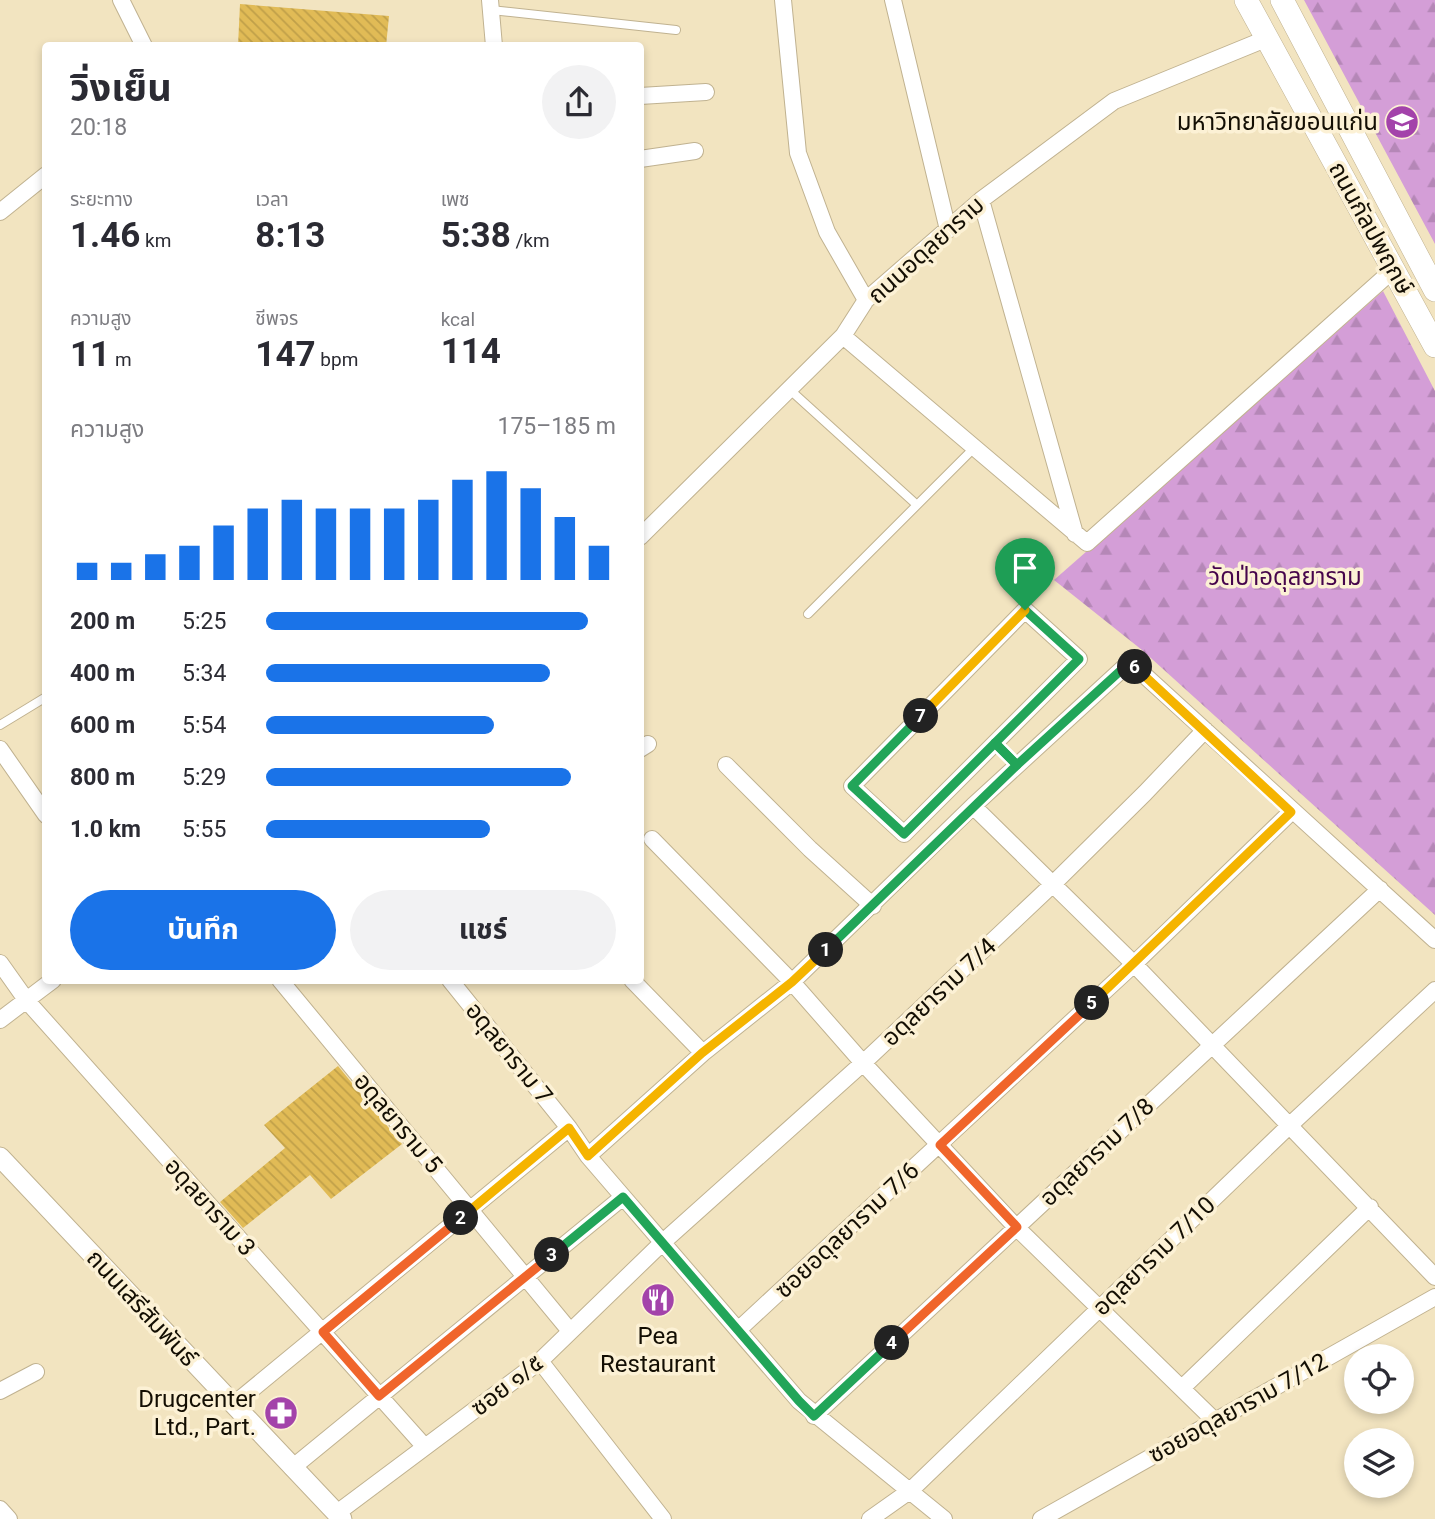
<!DOCTYPE html>
<html lang="th">
<meta charset="utf-8">
<style>
:root{--surface:#fff;--page:#f2f2f3;--text:#2b2b33;--muted:#7c7c81;--accent:#1a73e8}
body{margin:0;font-family:Roboto,"Noto Sans Thai",sans-serif;background:var(--page);color:var(--text);height:100vh;display:flex;flex-direction:column;font-size:26px;white-space:nowrap}
*{box-sizing:border-box;margin:0}
p{font-size:23px;color:var(--muted)}
.icon{flex:none;width:38px;height:38px;fill:none;stroke:currentColor;stroke-width:2;stroke-linecap:round;stroke-linejoin:round}
.map{position:relative;flex:1;overflow:hidden}
.details{position:absolute;left:42px;top:42px;width:602px;height:942px;display:flex;flex-direction:column;background:var(--surface);border-radius:7px;box-shadow:0 4px 10px #0003}
.details>*{flex:none}
.buttons{position:absolute;left:1344px;top:1344px;display:grid;gap:14px}
.buttons a{display:grid;place-items:center;width:70px;height:70px;border-radius:50%;background:var(--surface);box-shadow:0 4px 10px #0003;font-size:35px}
.pin{position:absolute;display:grid;place-items:center;width:60px;height:60px;color:#fff;margin:-72px -30px;border-radius:50% 50% 50% 0;rotate:-45deg;box-shadow:0 0 7px #0007}
.pin .icon{rotate:45deg}
.km{position:absolute;width:35px;height:35px;margin:-18px;border-radius:50%;background:#222;color:#fff;font-size:19px;line-height:35px;text-align:center}
.round{display:grid;place-items:center;flex:none;width:74px;height:74px;border-radius:37px;background:var(--page)}
.headline{display:flex;align-items:center;justify-content:space-between;height:119px;padding:0 28px}
h1{font-size:38px;font-weight:700;line-height:52px}
.figures{display:grid;grid-template-columns:repeat(3,1fr);gap:10px;height:119px;padding:7px 28px}
.figures div{display:grid;align-content:center}
.figures b{font-size:35px;font-weight:700}
.figures small{font-size:19px;font-weight:400}
.figures p{font-size:19px}
.chart{height:196px;padding:14px 28px}
.chart p{display:flex;justify-content:space-between}
.chart svg{width:100%;height:126px;margin-top:7px;stroke:var(--accent);stroke-width:6}
.action{display:flex;gap:14px;margin-top:auto;padding:14px 28px}
.action a{flex:1;height:80px;border-radius:42px;background:var(--accent);color:#fff;font-size:28px;font-weight:700;line-height:80px;text-align:center}
.action a+a{background:var(--page);color:var(--text)}
ul{padding:0 28px;list-style:none;font-size:23px}
li{display:grid;grid-template-columns:112px 84px 1fr;align-items:center;height:52px}
li i{height:18px;border-radius:9px;background:var(--accent)}
.map>svg:first-child{display:block}
.forest{fill:url(#forest-firs)}
.building{fill:url(#building-back-hatch)}
.lines{fill:none;stroke-linecap:round;stroke-linejoin:round}
.service-casing{stroke:#c0b290;stroke-width:10}
.minor-casing{stroke:#c0b290;stroke-width:18}
.tertiary-casing{stroke:#c0b290;stroke-width:21}
.secondary-casing{stroke:#c0b290;stroke-width:24}
.service{stroke:#fff;stroke-width:8}
.minor{stroke:#fff;stroke-width:16}
.tertiary{stroke:#fff;stroke-width:19}
.secondary{stroke:#fff;stroke-width:23}
.split-1-casing{stroke:#fff;stroke-width:14}
.split-2-casing{stroke:#fff;stroke-width:14}
.split-3-casing{stroke:#fff;stroke-width:14}
.split-4-casing{stroke:#fff;stroke-width:14}
.split-5-casing{stroke:#fff;stroke-width:14}
.split-6-casing{stroke:#fff;stroke-width:14}
.split-7-casing{stroke:#fff;stroke-width:14}
.split-8-casing{stroke:#fff;stroke-width:14}
.split-1{stroke:#22a559;stroke-width:9}
.split-2{stroke:#f5b400;stroke-width:9}
.split-3{stroke:#f0652b;stroke-width:9}
.split-4{stroke:#22a559;stroke-width:9}
.split-5{stroke:#f0652b;stroke-width:9}
.split-6{stroke:#f5b400;stroke-width:9}
.split-7{stroke:#22a559;stroke-width:9}
.split-8{stroke:#f5b400;stroke-width:9}
.labels{text-anchor:middle;dominant-baseline:central;stroke-width:7;stroke-linejoin:round;paint-order:stroke}
.poi-label{font-size:24px;fill:#130e03;stroke:#fcf1d5;text-anchor:end}
.street-label{font-size:24px;fill:#130e03;stroke:#fcf1d5}
.park-label{font-size:24px;fill:#46054b;stroke:#fcf1d5}
</style>
<div class="map">
<svg width="1435" height="1519" viewBox="0 0 1435 1519">
<defs>
<pattern id="forest-firs" width="22" height="20" patternUnits="userSpaceOnUse" patternTransform="scale(1.75)"><rect width="22" height="20" fill="#d49ed7"/><path d="M5 1l3.5 6h-7zM16 11l3.5 6h-7z" fill="#b587b7"/></pattern>
<pattern id="building-back-hatch" width="6" height="6" patternUnits="userSpaceOnUse" patternTransform="scale(1.75)"><rect width="6" height="6" fill="#e1bb56"/><path d="M-1 5l2 2M0 0l6 6M5-1l2 2" fill="none" stroke="#c0a049"/></pattern>
</defs>
<rect width="100%" height="100%" fill="#f2e4c0"/>
<path class="forest" d="M1304,0H1435V244Z
M1383,291L1435,391V915L1142,650L1054,580Z"/>
<path class="building" d="M240,4L389,16L386,46H238Z
M338,1066L402,1144L331,1199L310,1175L243,1228L220,1202L285,1148L264,1125Z"/>
<g class="lines">
<g class="service-casing">
<path id="service" d="M491,10L676,30
M789,389L917,505
M808,614L974,448
M0,725L46,697"/>
</g>
<g class="minor-casing">
<path id="minor" d="M121,0L144,46
M490,0L494,46
M783,0L798,153L827,232L866,300
M893,0L948,230
M640,96L706,92
M640,159L695,151
M981,200L1075,534
M0,212L46,175
M843,336L1087,543L1394,269
M640,537L843,336L866,300L981,200L1114,101L1268,38
M1025,610L1079,659L904,834L852,786Z
M0,749L46,815
M640,749L648,744
M726,765L810,849L873,906
M973,806L1134,964L1435,1277
M652,839L792,982L863,1063L1016,1227L1215,1421
M0,963L27,1001L425,1447
M280,980L570,1331
M450,980L569,1128L588,1156L799,1401L944,1519
M632,980L703,1053
M0,1020L53,980
M588,1156L703,1053L792,982L973,806L1130,662L1435,940
M738,1330L1134,964L1291,812
M540,1361L663,1519
M1182,1388L1370,1207
M0,1391L36,1372
M233,1405L569,1128
M814,1416L1380,889
M292,1468L623,1197
M0,1509L9,1519
M337,1513L540,1361L663,1242L863,1063L1052,885L1145,793L1205,730
M870,1519L911,1490L1290,1125L1435,990
M1041,1519L1435,1297"/>
</g>
<g class="tertiary-casing">
<path id="tertiary" d="M0,1157L342,1519"/>
</g>
<g class="secondary-casing">
<path id="secondary" d="M1246,0L1435,346
M1282,0L1435,290"/>
</g>
<use href="#service" class="service"/>
<use href="#minor" class="minor"/>
<use href="#tertiary" class="tertiary"/>
<use href="#secondary" class="secondary"/>
</g>
<g class="lines">
<g class="split-1-casing">
<path id="split-1" d="M826,950L1017,765L995,743L1079,659L1025,610"/>
</g>
<g class="split-2-casing">
<path id="split-2" d="M461,1218L569,1128L588,1156L702,1053L792,982L826,950"/>
</g>
<g class="split-3-casing">
<path id="split-3" d="M461,1218L323,1332L379,1396L552,1255"/>
</g>
<g class="split-4-casing">
<path id="split-4" d="M552,1255L623,1197L799,1401L814,1416L892,1343"/>
</g>
<g class="split-5-casing">
<path id="split-5" d="M892,1343L1017,1227L940,1145L1092,1003"/>
</g>
<g class="split-6-casing">
<path id="split-6" d="M1092,1003L1291,812L1135,667"/>
</g>
<g class="split-7-casing">
<path id="split-7" d="M921,716L852,786L904,834L995,743L1017,765L1130,662L1135,667"/>
</g>
<g class="split-8-casing">
<path id="split-8" d="M921,716L1025,610"/>
</g>
<use href="#split-1" class="split-1"/>
<use href="#split-2" class="split-2"/>
<use href="#split-3" class="split-3"/>
<use href="#split-4" class="split-4"/>
<use href="#split-5" class="split-5"/>
<use href="#split-6" class="split-6"/>
<use href="#split-7" class="split-7"/>
<use href="#split-8" class="split-8"/>
</g>
<defs>
<g id="university-disc" transform="scale(1.75)"><circle r="9.5" fill="#a343aa" stroke="#fcf1d5"/><path d="M0-5L7-2L0 1L-7-2ZM-4 1L0 2.5L4 1V4Q0 6-4 4Z" fill="#fff"/></g>
<g id="restaurant-disc" transform="scale(1.75)"><circle r="9.5" fill="#a343aa" stroke="#fcf1d5"/><path d="M-5-6h1v4h1v-4h1v4h1v-4h1v5L-1.5 .5V6h-2V.5L-5-1ZM5-6V6H3V1.5H1.5Q1.5-4 5-6Z" fill="#fff"/></g>
<g id="pharmacy-disc" transform="scale(1.75)"><circle r="9.5" fill="#a343aa" stroke="#fcf1d5"/><path d="M-2-6h4v4h4v4h-4v4h-4v-4h-4v-4h4Z" fill="#fff"/></g>
</defs>
<g fill-rule="evenodd">
<use href="#university-disc" x="1402" y="122"/>
<use href="#restaurant-disc" x="658" y="1300"/>
<use href="#pharmacy-disc" x="281" y="1413"/>
</g>
<g class="labels">
<g class="poi-label">
<text x="1378" y="122">มหาวิทยาลัยขอนแก่น</text>
<text x="658" y="1336" text-anchor="middle">Pea<tspan x="658" dy="28">Restaurant</tspan></text>
<text x="256" y="1399">Drugcenter<tspan x="256" dy="28">Ltd., Part.</tspan></text>
</g>
<g class="street-label">
<text transform="translate(1371 228) rotate(61)">ถนนกัลปพฤกษ์</text>
<text transform="translate(926 250) rotate(-42)">ถนนอดุลยาราม</text>
<text transform="translate(939 992) rotate(-43)">อดุลยาราม 7/4</text>
<text transform="translate(509 1053) rotate(51)">อดุลยาราม 7</text>
<text transform="translate(398 1123) rotate(50)">อดุลยาราม 5</text>
<text transform="translate(1097 1152) rotate(-43)">อดุลยาราม 7/8</text>
<text transform="translate(210 1207) rotate(48)">อดุลยาราม 3</text>
<text transform="translate(847 1230) rotate(-43)">ซอยอดุลยาราม 7/6</text>
<text transform="translate(1154 1256) rotate(-44)">อดุลยาราม 7/10</text>
<text transform="translate(142 1308) rotate(47)">ถนนเสรีสัมพันธ์</text>
<text transform="translate(507 1385) rotate(-38)">ซอย ๑/๕</text>
<text transform="translate(1238 1408) rotate(-29)">ซอยอดุลยาราม 7/12</text>
</g>
<g class="park-label">
<text x="1285" y="577">วัดป่าอดุลยาราม</text>
</g>
</g>
</svg>
<div class="buttons">
<a><svg class="icon" aria-label="locate" viewBox="0 0 24 24"><circle cx="12" cy="12" r="6"/><path d="M12 2v4M12 18v4M2 12h4M18 12h4"/></svg></a>
<a><svg class="icon" aria-label="layers" viewBox="0 0 24 24"><path d="M12 4l9 5-9 5-9-5zM3 14l9 5 9-5"/></svg></a>
</div>
<div class="pin" style="left:1025px;top:610px;background:#1e9e55"><svg class="icon" aria-label="arrive" viewBox="0 0 24 24"><path d="M6 21V4h12l-3 4 3 4H6"/></svg></div>
<b class="km" style="left:826px;top:950px">1</b>
<b class="km" style="left:461px;top:1218px">2</b>
<b class="km" style="left:552px;top:1255px">3</b>
<b class="km" style="left:892px;top:1343px">4</b>
<b class="km" style="left:1092px;top:1003px">5</b>
<b class="km" style="left:1135px;top:667px">6</b>
<b class="km" style="left:921px;top:716px">7</b>
<section class="details">
<div class="headline"><div><h1>วิ่งเย็น</h1><p>20:18</p></div><a class="round"><svg class="icon" aria-label="share" viewBox="0 0 24 24"><path d="M12 15V3M7 8l5-5 5 5M5 13v7h14v-7"/></svg></a></div>
<div class="figures">
<div><p>ระยะทาง</p><b>1.46<small> km</small></b></div>
<div><p>เวลา</p><b>8:13</b></div>
<div><p>เพซ</p><b>5:38<small> /km</small></b></div>
</div>
<div class="figures">
<div><p>ความสูง</p><b>11<small> m</small></b></div>
<div><p>ชีพจร</p><b>147<small> bpm</small></b></div>
<div><p>kcal</p><b>114</b></div>
</div>
<div class="chart"><p><span>ความสูง</span>175–185 m</p>
<svg viewBox="0 0 160 44" preserveAspectRatio="none"><path d="M5 44V38M15 44V38M25 44V35M35 44V32M45 44V25M55 44V19M65 44V16M75 44V19M85 44V19M95 44V19M105 44V16M115 44V9M125 44V6M135 44V12M145 44V22M155 44V32"/></svg>
</div>
<ul>
<li><b>200 m</b>5:25<i style="width:92%"></i></li>
<li><b>400 m</b>5:34<i style="width:81%"></i></li>
<li><b>600 m</b>5:54<i style="width:65%"></i></li>
<li><b>800 m</b>5:29<i style="width:87%"></i></li>
<li><b>1.0 km</b>5:55<i style="width:64%"></i></li>
</ul>
<div class="action"><a>บันทึก</a><a>แชร์</a></div>
</section>
</div>
